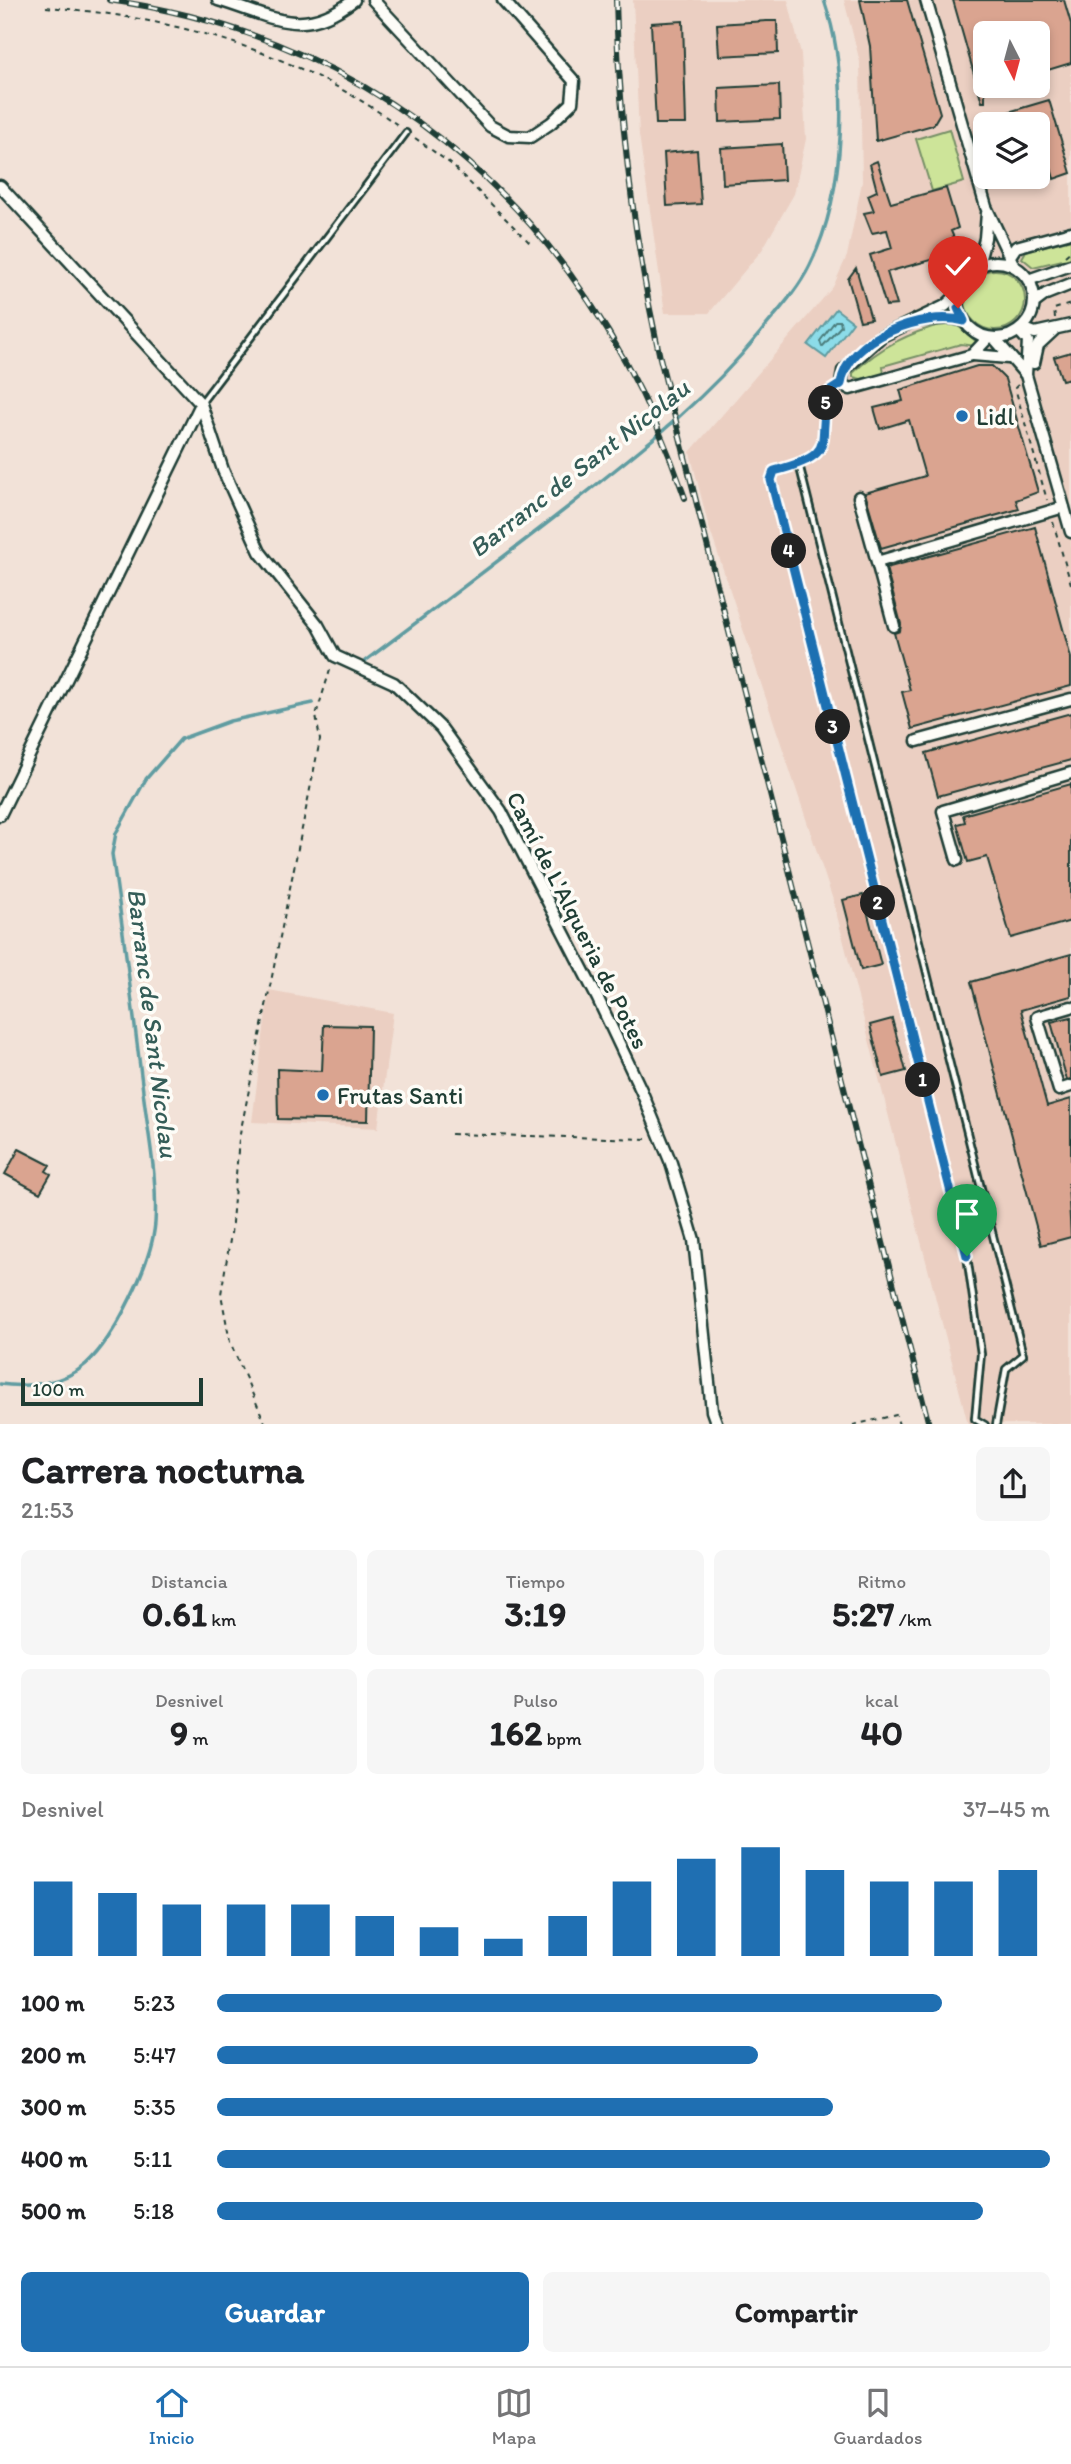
<!DOCTYPE html>
<html lang="es">
<meta charset="utf-8">
<style>
:root{--surface:#fff;--page:#f6f6f6;--text:#202124;--muted:#757577;--line:#e0e0e0;--accent:#1f6fb2}
body{margin:0;font-family:Itim,sans-serif;background:var(--page);color:var(--text);height:100vh;display:flex;flex-direction:column;font-size:26px;white-space:nowrap}
*{box-sizing:border-box;margin:0}
p{font-size:23px;color:var(--muted)}
.icon{flex:none;width:38px;height:38px;fill:none;stroke:currentColor;stroke-width:2;stroke-linecap:round;stroke-linejoin:round}
.map{position:relative;height:1424px;overflow:hidden}
.panel{display:flex;flex-direction:column;background:var(--surface);flex:1}
.panel>*{flex:none}
.needle{width:46px;rotate:174deg}
.fabs{position:absolute;left:973px;top:21px;display:grid;gap:14px}
.fabs a{display:grid;place-items:center;width:77px;height:77px;border-radius:10px;background:var(--surface);box-shadow:0 4px 10px #0003;font-size:35px}
.scale{position:absolute;left:21px;bottom:18px;width:182px;box-sizing:border-box;padding-left:7px;border:4px solid #1f3d34;border-top:0;font-size:19px;line-height:24px;white-space:nowrap;color:#1f3d34;-webkit-text-stroke:5px #fdfcf7;paint-order:stroke}
.pin{position:absolute;display:grid;place-items:center;width:60px;height:60px;color:#fff;margin:-72px -30px;border-radius:50% 50% 50% 0;rotate:-45deg;box-shadow:0 0 7px #0007}
.pin .icon{rotate:45deg}
.km{position:absolute;width:35px;height:35px;margin:-18px;border-radius:50%;background:#222;color:#fff;font-size:19px;line-height:35px;text-align:center}
.round{display:grid;place-items:center;flex:none;width:74px;height:74px;border-radius:10px;background:var(--page)}
.head{display:flex;align-items:center;justify-content:space-between;height:119px;padding:0 21px}
h1{font-size:38px;font-weight:800;line-height:52px}
.figures{display:grid;grid-template-columns:repeat(3,1fr);gap:10px;height:119px;padding:7px 21px}
.figures div{display:grid;align-content:center;border-radius:10px;background:var(--page);text-align:center}
.figures b{font-size:35px;font-weight:800}
.figures small{font-size:19px;font-weight:400}
.figures p{font-size:19px}
.chart{height:196px;padding:14px 21px}
.chart p{display:flex;justify-content:space-between}
.chart svg{width:100%;height:126px;margin-top:7px;stroke:var(--accent);stroke-width:6}
.cta{display:flex;gap:14px;margin-top:auto;padding:14px 21px}
.cta a{flex:1;height:80px;border-radius:10px;background:var(--accent);color:#fff;font-size:28px;font-weight:800;line-height:80px;text-align:center}
.cta a+a{background:var(--page);color:var(--text)}
ul{padding:0 21px;list-style:none;font-size:23px}
li{display:grid;grid-template-columns:112px 84px 1fr;align-items:center;height:52px}
li i{height:18px;border-radius:9px;background:var(--accent)}
.dock{display:flex;justify-content:space-around;align-items:center;height:98px;border-top:2px solid var(--line);background:var(--surface);font-size:19px;color:var(--muted)}
.dock a{display:grid;justify-items:center;gap:4px}
.dock .current{color:var(--accent)}
.map>svg:first-child{display:block}
.built{fill:#ebcfc2;fill-rule:evenodd}
.green{fill:#cde499;stroke:#769066;stroke-width:2}
.water{fill:#8cdce9;stroke:#609ca1;stroke-width:2}
.lines{fill:none;stroke-linecap:round;stroke-linejoin:round}
.shore{stroke:#4b7d7c;stroke-width:2}
.stream{stroke:#609ca1;stroke-width:3.5}
.building{fill:#daa490;stroke:#1f3d34;stroke-width:2}
.service-casing{stroke:#1f3d34;stroke-width:10}
.minor-casing{stroke:#1f3d34;stroke-width:15}
.path{stroke:#1f3d34;stroke-width:2;stroke-dasharray:5 5;stroke-linecap:butt}
.service{stroke:#fdfcf7;stroke-width:4.5}
.minor{stroke:#fdfcf7;stroke-width:10}
.rail-casing{stroke:#1f3d34;stroke-width:6}
.rail{stroke:#fdfcf7;stroke-width:3.5;stroke-dasharray:10;stroke-linecap:butt}
.route-casing{stroke:#fff;stroke-width:14}
.route{stroke:#1f6fb2;stroke-width:9}
.poi-dot{fill:#1f6fb2;stroke:#fdfcf7;stroke-width:2.5}
.labels{text-anchor:middle;dominant-baseline:central;stroke-width:7;stroke-linejoin:round;paint-order:stroke}
.poi-label{font-size:24px;fill:#1f3d34;stroke:#fdfcf7;text-anchor:start}
.street-label{font-size:24px;fill:#1f3d34;stroke:#fdfcf7}
.water-label{font-size:26px;font-style:italic;fill:#355d58;stroke:#fdfcf7}
</style>
<div class="map">
<svg width="1071" height="1425" viewBox="0 0 1071 1425">
<rect width="100%" height="100%" fill="#f2e2d8"/>
<filter id="ink" filterUnits="userSpaceOnUse"><feTurbulence type="fractalNoise" baseFrequency=".0143" numOctaves="2"/><feDisplacementMap in="SourceGraphic" scale="14" xChannelSelector="R" yChannelSelector="G"/><feConvolveMatrix kernelMatrix="1 2 1 2 8 2 1 2 1" color-interpolation-filters="sRGB"/></filter>
<g filter="url(#ink)">
<path class="built" d="M633,0H788L801,54L806,139L794,194L762,250L709,313H665L639,135Z
M844,0H1071V1424H968L833,900L708,524L690,452L833,287L847,256L862,182L860,62ZM985,33H1038V86H985ZM985,124H1038V177H985Z
M269,990L393,1013L378,1128L252,1122Z"/>
<path class="green" d="M949,129L964,182L932,191L916,139Z
M1071,239V258L1033,267L1022,258L1026,251Z
M965 300a30 30 0 1 1 60 0a30 30 0 1 1-60 0Z
M946,323L957,325L978,343L975,346L961,344L883,366L884,374L861,379L853,377V373C881,346 909,333 946,323Z"/>
<path class="water" d="M836,309L853,322L826,358L808,345Z"/>
<g class="lines">
<path class="shore" d="M835,321H840L841,326L822,347L820,341Z"/>
<path class="stream" d="M365,661C433,610 501,559 568,507C639,451 702,404 760,333C778,311 798,290 810,265C846,192 850,76 824,0
M0,1384C27,1388 64,1384 86,1364C115,1338 152,1262 155,1223C158,1179 148,1134 143,1091C133,1012 124,933 112,854L116,833L146,779L181,739L230,721L313,703"/>
</g>
<path class="building" d="M860,0H907L940,113L933,125L876,141L870,46Z
M953,0H1064L1071,24V63L1038,73V33H985V102H982Z
M683,21L686,124H656L651,23Z
M767,21H777L778,53L719,56L717,24Z
M779,85L780,119L720,122L719,88Z
M1049,100L1071,173L1054,179L1039,124H1008L1005,113Z
M782,144L784,180L723,184L721,148Z
M697,150L701,204L667,206L664,153Z
M877,161L891,203L946,188L958,228L951,231L960,252L887,272L897,305L886,306L870,255L892,248L887,230L872,233L864,213L874,211L868,195L877,191L870,164Z
M856,268L871,319L860,321L848,279Z
M1071,352V378L1062,380L1054,357Z
M977,366H992L1005,379L1038,492L1016,500L1019,509L881,548L865,493L925,476L909,420L880,429L874,408L903,401L900,390Z
M1035,527L1071,658V686L912,729L902,692L910,690L894,633L900,631L901,624L886,568Z
M1071,713V760L938,796L926,753Z
M1071,784V921L1011,938L987,857L968,862L957,824L965,822L963,815Z
M863,895L881,965L861,970L843,900Z
M1071,954V996L1021,1010L1047,1106L1071,1099V1183L1068,1184L1071,1237L1041,1245L971,982Z
M1071,1017V1079L1067,1080L1051,1022Z
M892,1019L906,1071L883,1077L870,1025Z
M324,1025L370,1026L368,1121L278,1119L277,1069L322,1071Z
M19,1149L50,1165L46,1171L51,1174L40,1193L5,1174Z"/>
<g class="lines">
<g class="service-casing">
<path id="service" d="M841,384L830,391C813,441 844,453 774,471L771,480L967,1256L981,1354L975,1419L985,1425
M201,403L406,133
M799,464L1023,1355L1006,1369L996,1425"/>
</g>
<g class="minor-casing">
<path id="minor" d="M218,0C275,17 301,40 354,0
M373,0L490,126L509,136L530,137L551,123L572,103L574,81L503,0
M926,0L986,207L1014,266
M0,186L201,404L223,470L260,552L318,625L335,656L394,683L441,728L501,811L598,999L641,1090L671,1163L694,1240L712,1411L717,1425
M1010,256L1016,247L1071,232
M958 300a38 38 0 1 1 76 0a38 38 0 1 1-76 0Z
M978,266L985,238L987,213
M1028,280L1071,265
M958,294L945,306L882,336L843,371L841,384L850,389L972,355L988,338
M1034,303L1046,294L1071,284
M921,320L953,318L964,321
M1022,328L1035,333L1071,325
M1019,331L1028,341L1026,375L1071,532
M994,338L1026,375
M973,355L1008,358
M1034,363L1038,345L1054,330
M859,497L877,562
M894,626L877,562L1064,507
M917,741L1071,699
M0,815L201,404
M957,860L943,811L1071,773
M1071,1007L1037,1017L1059,1090L1071,1086"/>
</g>
<path class="path" d="M46,7C173,17 296,51 399,126
M415,138L451,164L530,243
M1065,256L1071,251
M1055,318L1054,309L1071,304
M1018,385L1015,388L1047,500
M1053,522L1071,584
M451,1134L650,1139
M266,1425L230,1342L221,1294L231,1234L239,1139L320,740L316,715L331,667
M853,1425L896,1415L899,1425"/>
<use href="#service" class="service"/>
<use href="#minor" class="minor"/>
<g class="rail-casing">
<path id="rail" d="M109,0C396,41 592,229 685,498
M616,0C619,121 634,240 660,358L929,1425"/>
</g>
<use href="#rail" class="rail"/>
</g>
</g>
<g class="lines" filter="url(#ink)">
<g class="route-casing">
<path id="route" d="M958,308L964,321C924,310 847,338 841,384L830,391C813,440 845,453 774,471L771,480L967,1256"/>
</g>
<use href="#route" class="route"/>
</g>
<g class="poi-dot">
<circle cx="962" cy="416" r="7"/>
<circle cx="323" cy="1095" r="7"/>
</g>
<g class="labels">
<g class="poi-label">
<text x="976" y="416">Lidl</text>
<text x="337" y="1095">Frutas Santi</text>
</g>
<g class="street-label">
<text transform="translate(578 920) rotate(63)">Camí de L'Alqueria de Potes</text>
</g>
<g class="water-label">
<text transform="translate(579 468) rotate(-38)">Barranc de Sant Nicolau</text>
<text transform="translate(153 1023) rotate(83)">Barranc de Sant Nicolau</text>
</g>
</g>
</svg>
<div class="fabs">
<a><svg class="needle" viewBox="-14 -14 28 28"><path d="M0-13l5 13h-10z" fill="#e53935"/><path d="M0 13l5-13h-10z" fill="#757577"/></svg></a>
<a><svg class="icon" aria-label="layers" viewBox="0 0 24 24"><path d="M12 4l9 5-9 5-9-5zM3 14l9 5 9-5"/></svg></a>
</div>
<div class="scale">100 m</div>
<div class="pin" style="left:967px;top:1256px;background:#1e9e55"><svg class="icon" aria-label="arrive" viewBox="0 0 24 24"><path d="M6 21V4h12l-3 4 3 4H6"/></svg></div>
<div class="pin" style="left:958px;top:308px;background:#d93025"><svg class="icon" aria-label="check" viewBox="0 0 24 24"><path d="M5 12l5 5 9-10"/></svg></div>
<b class="km" style="left:923px;top:1080px">1</b>
<b class="km" style="left:878px;top:903px">2</b>
<b class="km" style="left:833px;top:727px">3</b>
<b class="km" style="left:789px;top:551px">4</b>
<b class="km" style="left:826px;top:403px">5</b>
</div>
<section class="panel">
<div class="head"><div><h1>Carrera nocturna</h1><p>21:53</p></div><a class="round"><svg class="icon" aria-label="share" viewBox="0 0 24 24"><path d="M12 15V3M7 8l5-5 5 5M5 13v7h14v-7"/></svg></a></div>
<div class="figures">
<div><p>Distancia</p><b>0.61<small> km</small></b></div>
<div><p>Tiempo</p><b>3:19</b></div>
<div><p>Ritmo</p><b>5:27<small> /km</small></b></div>
</div>
<div class="figures">
<div><p>Desnivel</p><b>9<small> m</small></b></div>
<div><p>Pulso</p><b>162<small> bpm</small></b></div>
<div><p>kcal</p><b>40</b></div>
</div>
<div class="chart"><p><span>Desnivel</span>37–45 m</p>
<svg viewBox="0 0 160 44" preserveAspectRatio="none"><path d="M5 44V18M15 44V22M25 44V26M35 44V26M45 44V26M55 44V30M65 44V34M75 44V38M85 44V30M95 44V18M105 44V10M115 44V6M125 44V14M135 44V18M145 44V18M155 44V14"/></svg>
</div>
<ul>
<li><b>100 m</b>5:23<i style="width:87%"></i></li>
<li><b>200 m</b>5:47<i style="width:65%"></i></li>
<li><b>300 m</b>5:35<i style="width:74%"></i></li>
<li><b>400 m</b>5:11<i style="width:100%"></i></li>
<li><b>500 m</b>5:18<i style="width:92%"></i></li>
</ul>
<div class="cta"><a>Guardar</a><a>Compartir</a></div>
</section>
<nav class="dock">
<a class="current"><svg class="icon" aria-label="home" viewBox="0 0 24 24"><path d="M3 11l9-7 9 7M6 9v11h12V9"/></svg>Inicio</a>
<a><svg class="icon" aria-label="map" viewBox="0 0 24 24"><path d="M3 6l6-2 6 2 6-2v14l-6 2-6-2-6 2zM9 4v14M15 6v14"/></svg>Mapa</a>
<a><svg class="icon" aria-label="saved" viewBox="0 0 24 24"><path d="M7 4h10v16l-5-4-5 4z"/></svg>Guardados</a>
</nav>
